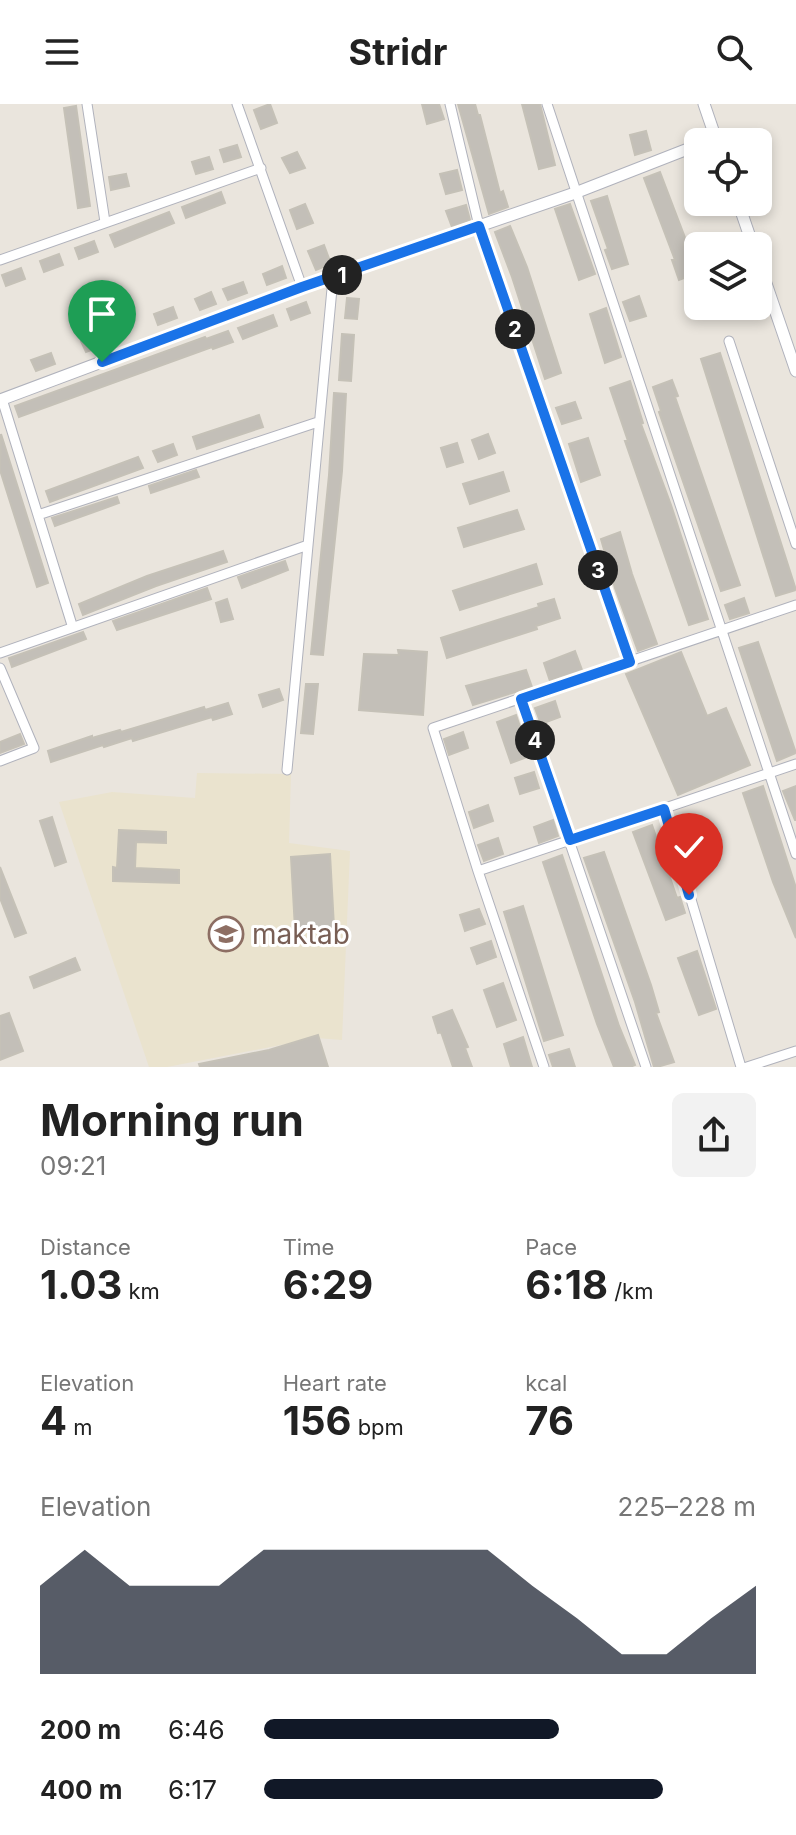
<!DOCTYPE html>
<meta charset="utf-8">
<style>
:root{--surface:#fff;--page:#f2f2f2;--text:#222;--muted:#767676;--accent:#111827}
body{margin:0;font-family:Inter,sans-serif;background:var(--page);color:var(--text);height:100vh;display:flex;flex-direction:column;font-size:30px;white-space:nowrap}
*{box-sizing:border-box;margin:0}
p{font-size:26px;color:var(--muted)}
.icon{flex:none;width:44px;height:44px;fill:none;stroke:currentColor;stroke-width:2;stroke-linecap:round;stroke-linejoin:round}
.map{position:relative;height:963px;overflow:hidden}
.sheet{display:flex;flex-direction:column;background:var(--surface);flex:1}
.sheet>*{flex:none}
.tools{position:absolute;left:684px;top:24px;display:grid;gap:16px}
.tools a{display:grid;place-items:center;width:88px;height:88px;border-radius:12px;background:var(--surface);box-shadow:0 4px 12px #0003;font-size:40px}
.pin{position:absolute;display:grid;place-items:center;width:68px;height:68px;color:#fff;margin:-82px -34px;border-radius:50% 50% 50% 0;rotate:-45deg;box-shadow:0 0 8px #0007}
.pin .icon{rotate:45deg}
.km{position:absolute;width:40px;height:40px;margin:-20px;border-radius:50%;background:#222;color:#fff;font-size:22px;line-height:40px;text-align:center}
.round{display:grid;place-items:center;flex:none;width:84px;height:84px;border-radius:12px;background:var(--page)}
.summary{display:flex;align-items:center;justify-content:space-between;height:136px;padding:0 40px}
h1{font-size:44px;font-weight:700;line-height:60px}
.figures{display:grid;grid-template-columns:repeat(3,1fr);gap:12px;height:136px;padding:8px 40px}
.figures div{display:grid;align-content:center}
.figures b{font-size:40px;font-weight:700}
.figures small{font-size:22px;font-weight:400}
.figures p{font-size:22px}
.chart{height:224px;padding:16px 40px}
.chart p{display:flex;justify-content:space-between}
.chart svg{width:100%;height:144px;margin-top:8px;fill:var(--accent);opacity:.7}
ul{padding:0 40px;list-style:none;font-size:26px}
li{display:grid;grid-template-columns:128px 96px 1fr;align-items:center;height:60px}
li i{height:20px;border-radius:10px;background:var(--accent)}
header{display:flex;justify-content:space-between;align-items:center;height:104px;padding:0 40px;background:var(--surface);font-size:36px;font-weight:700}
.map>svg:first-child{display:block}
.education{fill:#eae3ce}
.building{fill:#c3bfb8;stroke:#c5c1b7;stroke-width:2}
.lines{fill:none;stroke-linecap:round;stroke-linejoin:round}
.minor-casing{stroke:#b0b2bc;stroke-width:11}
.tertiary-casing{stroke:#b0b2bc;stroke-width:13}
.minor{stroke:#fff;stroke-width:9}
.tertiary{stroke:#fff;stroke-width:11}
.route-casing{stroke:#fff;stroke-width:16}
.route{stroke:#1a73e8;stroke-width:10}
.labels{text-anchor:middle;dominant-baseline:central;stroke-width:6;stroke-linejoin:round;paint-order:stroke}
.education-label{font-size:28px;fill:#785e54;stroke:#fff;text-anchor:start}
</style>
<header><svg class="icon" aria-label="menu" viewBox="0 0 24 24"><path d="M4 6h16M4 12h16M4 18h16"/></svg>Stridr<svg class="icon" aria-label="search" viewBox="0 0 24 24"><circle cx="10" cy="10" r="6"/><path d="M15 15l6 6"/></svg></header>
<div class="map">
<svg width="796" height="963" viewBox="0 0 796 963">
<rect width="100%" height="100%" fill="#eae5dd"/>
<path class="education" d="M197,669L291,670L289,739L350,747L342,936L317,934L167,963H149L59,698L112,688L195,694Z"/>
<path class="building" d="M270,0L277,19L261,25L254,6Z
M422,0H439L444,15L427,20Z
M458,0H475L478,11H480L500,89L503,87L508,103L489,110Z
M522,0H540L555,61L539,65Z
M76,2L90,102L78,104L64,4Z
M646,27L651,46L635,51L630,31Z
M237,41L241,53L224,58L220,46Z
M297,48L305,64L290,69L282,54Z
M209,53L213,65L196,70L192,58Z
M457,66L462,86L446,90L440,70Z
M660,68L687,139L684,140L695,170L679,176L672,156H675L644,74Z
M126,70L129,82L111,86L109,73Z
M221,88L225,99L186,114L182,103Z
M607,92L628,160L612,165L605,146L608,145L591,97Z
M305,100L313,119L297,125L290,106Z
M570,100L595,170L579,176L555,105Z
M466,101L470,116L452,123L446,107Z
M169,108L174,119L115,143L110,131Z
M510,122L527,163L561,269L545,275L512,173L495,128Z
M94,137L98,148L79,155L75,144Z
M324,141L331,160L316,166L308,147Z
M59,150L63,161L44,168L40,157Z
M282,162L286,174L267,181L263,170Z
M21,164L25,175L6,182L2,171Z
M243,178L247,189L228,196L223,185Z
M211,188L216,200L200,206L195,195Z
M639,192L646,212L630,217L623,198Z
M347,194L359,195L357,215L345,214Z
M306,198L310,209L291,216L287,205Z
M173,203L177,214L158,221L154,210Z
M606,204L621,253L605,259L590,210Z
M273,211L277,222L243,235L238,224Z
M228,227L233,238L213,245L212,243L19,313L15,302L205,233L206,235Z
M100,230L105,241L86,248L81,237Z
M342,230L354,231L351,277L339,276Z
M51,249L55,260L36,267L31,256Z
M720,249L796,486L776,492L701,255Z
M672,276L678,292L675,293L740,481L721,487L659,308L661,307L653,283Z
M630,277L643,319L641,320L671,401L708,515L689,521L625,337H628L610,284Z
M334,289L346,290L342,367L323,551L311,550L329,371Z
M575,298L581,314L562,320L556,304Z
M259,311L263,323L197,345L193,333Z
M1,330L48,479L37,483L0,366Z
M488,330L495,349L479,355L472,336Z
M588,334L600,371L581,378L569,340Z
M457,339L463,358L447,363L441,344Z
M173,340L177,351L158,358L153,347Z
M138,353L143,364L50,398L46,387Z
M196,366L199,373L151,389L149,382Z
M503,368L509,387L470,400L463,380Z
M117,393L119,399L55,422L52,414Z
M517,406L524,425L464,443L458,424Z
M620,428L632,470L657,540L638,547L615,484L601,435Z
M223,447L227,458L156,482L83,511L79,500L147,472Z
M285,457L288,466L242,484L238,473Z
M536,460L542,480L460,506L453,487Z
M207,484L211,495L117,526L113,517Z
M744,494L749,509L730,515L725,501Z
M227,495L233,515L221,518L216,499Z
M554,495L560,514L536,522L537,525L447,554L441,534L539,503L538,500Z
M83,528L86,535L12,563L9,554Z
M758,538L796,649L777,657L739,544Z
M398,546L427,548L423,611L359,606L364,550L399,551Z
M575,547L582,566L550,577L544,559Z
M681,548L707,612L726,604L750,661L678,691L626,570Z
M526,566L532,583L473,601L466,582Z
M306,580H318L313,630L301,629Z
M279,585L283,596L263,603L259,591Z
M555,597L560,613L541,620L535,604Z
M228,599L232,610L213,616L212,613L133,637L132,634L104,643L103,641L51,658L48,647L92,632V634L120,626L121,628L204,603L205,606Z
M516,611L530,652L511,659L497,618Z
M463,628L468,644L449,651L444,635Z
M20,630L24,640L0,649V638Z
M534,668L539,684L520,690L515,674Z
M763,682L796,784V834L773,778L743,689Z
M796,682V716H795L783,687Z
M488,701L493,717L474,724L469,708Z
M52,713L66,758L55,762L40,717Z
M553,716L558,732L539,739L534,723Z
M652,721L677,794L680,793L685,809L666,816L633,728Z
M119,726L166,728V739L136,738L135,764L179,766V779L113,777V763L117,764Z
M498,734L503,750L484,757L478,741Z
M604,748L651,881L659,908L656,909L674,958L657,963H654L635,898L584,754Z
M330,750L334,823L295,825L291,753Z
M562,751L619,922L635,961L630,963H614L597,920L543,758Z
M0,763L26,829L15,833L0,794Z
M523,802L563,931L544,937L504,808Z
M479,805L485,820L465,827L460,811Z
M491,837L496,853L477,860L471,844Z
M697,847L716,905L699,911L678,854Z
M75,854L80,866L34,884L30,873Z
M503,879L516,916L497,923L484,886Z
M452,906L468,943L465,944L472,963H453L441,928L438,929L433,913Z
M9,909L23,947L0,956V912Z
M318,931L328,963H200L199,960L269,946Z
M523,933L532,963H511L504,940Z
M569,945L575,963H553L549,951Z"/>
<g class="lines">
<g class="minor-casing">
<path id="minor" d="M87,0L105,118
M237,0L302,183
M450,0L479,122L630,558
M547,0L796,750
M0,156L261,64
M729,237L796,440
M2,295L72,521
M38,411L318,318
M0,549L308,441
M0,564L34,644L0,657
M521,595L646,963
M287,666L333,174
M664,705L741,963
M478,767L796,660
M544,963L478,767L433,624L796,501
M747,963L796,947"/>
</g>
<g class="tertiary-casing">
<path id="tertiary" d="M704,0L717,38
M738,98L753,142
M758,156L796,267
M0,296L302,183L575,89L698,41"/>
</g>
<use href="#minor" class="minor"/>
<use href="#tertiary" class="tertiary"/>
</g>
<g class="lines">
<g class="route-casing">
<path id="route" d="M102,258L302,183L479,122L630,558L521,595L570,736L664,705L689,791"/>
</g>
<use href="#route" class="route"/>
</g>
<defs>
<g id="school-ring" transform="scale(1.8)"><circle r="9.5" fill="#fff" stroke="#8d6e63" stroke-width="1.5"/><path d="M0-5L7-2L0 1L-7-2ZM-4 1L0 2.5L4 1V4Q0 6-4 4Z" fill="#8d6e63"/></g>
</defs>
<g fill-rule="evenodd">
<use href="#school-ring" x="226" y="830"/>
</g>
<g class="labels">
<g class="education-label">
<text x="252" y="830">maktab</text>
</g>
</g>
</svg>
<div class="tools">
<a><svg class="icon" aria-label="locate" viewBox="0 0 24 24"><circle cx="12" cy="12" r="6"/><path d="M12 2v4M12 18v4M2 12h4M18 12h4"/></svg></a>
<a><svg class="icon" aria-label="layers" viewBox="0 0 24 24"><path d="M12 4l9 5-9 5-9-5zM3 14l9 5 9-5"/></svg></a>
</div>
<div class="pin" style="left:102px;top:258px;background:#1e9e55"><svg class="icon" aria-label="arrive" viewBox="0 0 24 24"><path d="M6 21V4h12l-3 4 3 4H6"/></svg></div>
<div class="pin" style="left:689px;top:791px;background:#d93025"><svg class="icon" aria-label="check" viewBox="0 0 24 24"><path d="M5 12l5 5 9-10"/></svg></div>
<b class="km" style="left:342px;top:171px">1</b>
<b class="km" style="left:515px;top:225px">2</b>
<b class="km" style="left:598px;top:466px">3</b>
<b class="km" style="left:535px;top:636px">4</b>
</div>
<section class="sheet">
<div class="summary"><div><h1>Morning run</h1><p>09:21</p></div><a class="round"><svg class="icon" aria-label="share" viewBox="0 0 24 24"><path d="M12 15V3M7 8l5-5 5 5M5 13v7h14v-7"/></svg></a></div>
<div class="figures">
<div><p>Distance</p><b>1.03<small> km</small></b></div>
<div><p>Time</p><b>6:29</b></div>
<div><p>Pace</p><b>6:18<small> /km</small></b></div>
</div>
<div class="figures">
<div><p>Elevation</p><b>4<small> m</small></b></div>
<div><p>Heart rate</p><b>156<small> bpm</small></b></div>
<div><p>kcal</p><b>76</b></div>
</div>
<div class="chart"><p><span>Elevation</span>225–228 m</p>
<svg viewBox="0 0 160 44" preserveAspectRatio="none"><path d="M0 44V17L10 6L20 17L30 17L40 17L50 6L60 6L70 6L80 6L90 6L100 6L110 17L120 27L130 38L140 38L150 27L160 17V44z"/></svg>
</div>
<ul>
<li><b>200 m</b>6:46<i style="width:60%"></i></li>
<li><b>400 m</b>6:17<i style="width:81%"></i></li>
</ul>
</section>
